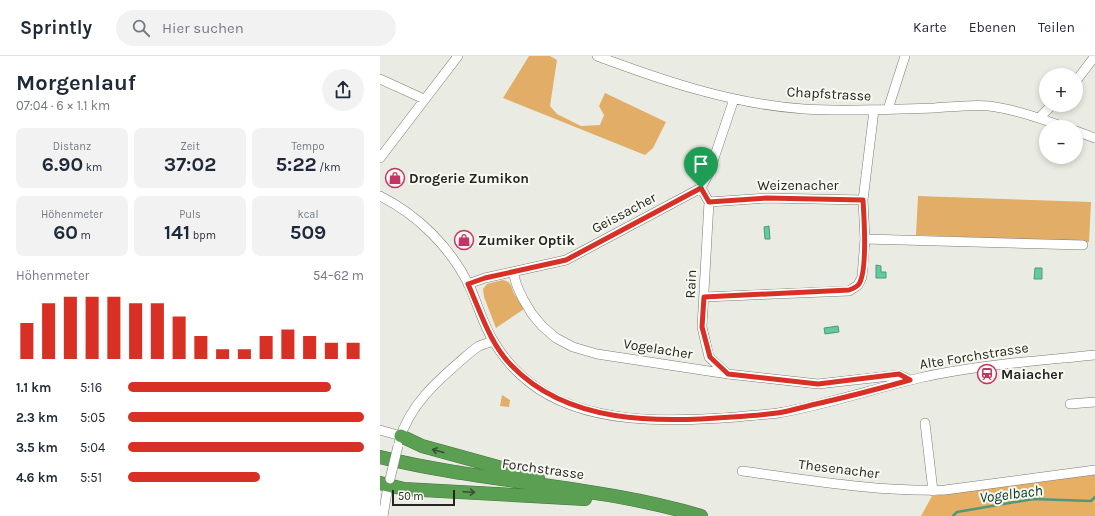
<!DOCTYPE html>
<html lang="de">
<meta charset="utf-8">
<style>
:root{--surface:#fff;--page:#f2f2f3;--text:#1f2937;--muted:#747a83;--line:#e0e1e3;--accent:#d93025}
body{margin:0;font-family:Karla,sans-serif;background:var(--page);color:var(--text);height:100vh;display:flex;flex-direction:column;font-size:15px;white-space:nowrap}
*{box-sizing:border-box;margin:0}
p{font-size:13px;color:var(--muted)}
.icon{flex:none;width:22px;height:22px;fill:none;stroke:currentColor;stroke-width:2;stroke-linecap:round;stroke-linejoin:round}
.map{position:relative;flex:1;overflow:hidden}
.side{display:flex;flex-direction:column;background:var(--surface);width:380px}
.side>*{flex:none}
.buttons{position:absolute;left:659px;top:12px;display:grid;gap:8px}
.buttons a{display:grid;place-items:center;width:44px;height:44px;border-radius:50%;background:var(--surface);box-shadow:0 2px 6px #0003;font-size:20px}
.scale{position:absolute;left:12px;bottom:10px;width:63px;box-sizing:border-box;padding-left:4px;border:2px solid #252623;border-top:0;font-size:11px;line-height:14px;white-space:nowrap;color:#252623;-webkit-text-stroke:3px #f7f9f1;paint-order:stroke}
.pin{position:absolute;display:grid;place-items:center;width:34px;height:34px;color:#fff;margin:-41px -17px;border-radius:50% 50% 50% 0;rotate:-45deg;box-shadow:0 0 4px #0007}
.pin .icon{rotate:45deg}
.round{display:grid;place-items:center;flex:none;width:42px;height:42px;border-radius:21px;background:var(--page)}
.headline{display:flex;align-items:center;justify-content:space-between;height:68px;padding:0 16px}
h1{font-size:22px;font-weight:700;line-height:30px}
.stats{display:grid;grid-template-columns:repeat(3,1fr);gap:6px;height:68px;padding:4px 16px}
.stats div{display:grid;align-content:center;border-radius:8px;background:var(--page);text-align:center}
.stats b{font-size:20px;font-weight:700}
.stats small{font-size:11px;font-weight:400}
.stats p{font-size:11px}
.chart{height:112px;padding:8px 16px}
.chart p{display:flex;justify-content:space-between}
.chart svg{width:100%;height:72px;margin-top:4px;stroke:var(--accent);stroke-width:6}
ul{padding:0 16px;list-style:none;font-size:13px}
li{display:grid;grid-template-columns:64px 48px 1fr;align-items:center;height:30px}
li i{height:10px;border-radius:5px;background:var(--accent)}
header{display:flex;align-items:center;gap:24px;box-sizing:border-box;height:56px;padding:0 20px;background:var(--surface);border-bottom:1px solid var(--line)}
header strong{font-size:19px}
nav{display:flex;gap:22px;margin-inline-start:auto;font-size:14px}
.search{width:280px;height:36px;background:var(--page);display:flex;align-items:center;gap:10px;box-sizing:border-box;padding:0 14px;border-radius:22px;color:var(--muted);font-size:15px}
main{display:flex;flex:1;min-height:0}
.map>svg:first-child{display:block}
.green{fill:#e1ad67}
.forest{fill:#e7af64}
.water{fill:#63c9a0;stroke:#50987a}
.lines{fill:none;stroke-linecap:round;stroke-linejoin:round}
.stream{stroke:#50987a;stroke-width:2.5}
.minor-casing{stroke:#7a7c75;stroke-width:10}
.highway-casing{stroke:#477542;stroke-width:14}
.minor{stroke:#fff;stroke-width:9}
.highway{stroke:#5a9f52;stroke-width:13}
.minor-bridge-casing{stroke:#7a7c75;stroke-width:10;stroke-linecap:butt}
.minor-bridge{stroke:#fff;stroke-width:9}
.oneway{stroke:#385033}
.route-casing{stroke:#fff;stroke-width:8}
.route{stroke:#d93025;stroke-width:5}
.labels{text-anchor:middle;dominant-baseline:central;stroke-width:4;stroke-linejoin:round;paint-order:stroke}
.street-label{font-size:14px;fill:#252623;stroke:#f7f9f1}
.poi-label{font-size:14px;font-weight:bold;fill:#252623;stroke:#f7f9f1;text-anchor:start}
.water-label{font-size:15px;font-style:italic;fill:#043424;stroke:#f7f9f1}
</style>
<header>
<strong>Sprintly</strong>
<div class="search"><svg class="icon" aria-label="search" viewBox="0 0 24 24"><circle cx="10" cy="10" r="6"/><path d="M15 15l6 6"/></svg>Hier suchen</div>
<nav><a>Karte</a><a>Ebenen</a><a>Teilen</a></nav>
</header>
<main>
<section class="side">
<div class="headline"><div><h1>Morgenlauf</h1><p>07:04 · 6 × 1.1 km</p></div><a class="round"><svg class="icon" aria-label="share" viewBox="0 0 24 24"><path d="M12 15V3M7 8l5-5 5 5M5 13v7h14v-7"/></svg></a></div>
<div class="stats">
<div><p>Distanz</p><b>6.90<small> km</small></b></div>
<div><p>Zeit</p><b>37:02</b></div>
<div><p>Tempo</p><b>5:22<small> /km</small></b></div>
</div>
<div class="stats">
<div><p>Höhenmeter</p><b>60<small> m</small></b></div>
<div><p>Puls</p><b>141<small> bpm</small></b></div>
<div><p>kcal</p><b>509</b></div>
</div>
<div class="chart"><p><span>Höhenmeter</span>54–62 m</p>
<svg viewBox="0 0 160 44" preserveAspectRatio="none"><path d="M5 44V22M15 44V10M25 44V6M35 44V6M45 44V6M55 44V10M65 44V10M75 44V18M85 44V30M95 44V38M105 44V38M115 44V30M125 44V26M135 44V30M145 44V34M155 44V34"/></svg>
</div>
<ul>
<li><b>1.1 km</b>5:16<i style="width:86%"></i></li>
<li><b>2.3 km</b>5:05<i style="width:100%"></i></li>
<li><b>3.5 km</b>5:04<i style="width:100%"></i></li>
<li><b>4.6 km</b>5:51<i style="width:56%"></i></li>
</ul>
</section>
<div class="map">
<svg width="715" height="460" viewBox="0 0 715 460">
<rect width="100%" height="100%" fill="#eaece3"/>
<path class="green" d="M149,0H170L177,4L170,50L177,58L201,70L220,69L224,59L219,50L225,37L286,66L273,92L265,99L123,42Z
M538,140L711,146L709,186L536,179Z
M123,224C133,226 131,233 135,239C138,243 141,248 144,253L116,272L104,241L103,233L107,228Z
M122,339L130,344L129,351L120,350Z"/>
<path class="forest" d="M715,418V460H541L552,440Z"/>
<path class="water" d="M403,129L418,130V135L402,133Z
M389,170L390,183H385L384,171Z
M496,209L501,210V216H506V222H496Z
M655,212H662V223H654Z
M458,270L459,276L445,278L444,272Z"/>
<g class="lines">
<path class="stream" d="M573,460L577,456L653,443L711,445L715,441"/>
<g class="minor-casing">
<path id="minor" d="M217,0C284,25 352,48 424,53C468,56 511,53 554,52C570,51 594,48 609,50C634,53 660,62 684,71
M0,23L44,43
M696,25L715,0
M508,53L525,0
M659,62L672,49
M696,75L715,82
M0,102L78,0
M321,132L329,146L322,271L329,301L347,318
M0,140C38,159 70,191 89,229C98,248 103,269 114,286C123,301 135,315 149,326C204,370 291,366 357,361C370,359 385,359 398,357C446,349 492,333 539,322C597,309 656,305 715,299
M329,146L386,142L483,144
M485,183L703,189
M133,216L137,230L143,243L152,258L163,271L176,282L193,291L217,298L348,318L438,328L519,319L530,324
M88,228L105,222L186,204L321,132L329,117L354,43
M324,241L469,235L478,229L482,221L485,183L483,144L494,54
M690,348L715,346
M545,367L553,435
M0,374L21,380
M19,385C31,345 62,321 92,295L99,290L113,285
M362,415C429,424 497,436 565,434L715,414
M3,460L9,424"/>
</g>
<g class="highway-casing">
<path id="highway" d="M21,380L42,390L158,422
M0,401C106,427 216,429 321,460
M0,427L24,433L205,443"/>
</g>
<use href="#minor" class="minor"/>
<use href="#highway" class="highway"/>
<g class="minor-bridge-casing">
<path id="minor-bridge" d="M10,423L18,390"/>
</g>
<use href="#minor-bridge" class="minor-bridge"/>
</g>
<defs><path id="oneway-shaft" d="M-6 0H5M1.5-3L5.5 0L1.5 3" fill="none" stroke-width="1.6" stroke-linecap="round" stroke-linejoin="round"/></defs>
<g class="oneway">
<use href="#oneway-shaft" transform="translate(58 395) rotate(-165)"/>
<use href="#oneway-shaft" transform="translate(89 436) rotate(3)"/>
</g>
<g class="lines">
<g class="route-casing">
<path id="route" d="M321,132L329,146L386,142L483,144C484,161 488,214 479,228C477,231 472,233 469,234L324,241L322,271L330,301L348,318L438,328L519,318L530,324C498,333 467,341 436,348C423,351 410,355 397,357C382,359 367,360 352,361C277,367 188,368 132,310C110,288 101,257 88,228L105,222L186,204Z"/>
</g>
<use href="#route" class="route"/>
</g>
<defs>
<g id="shop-ring" transform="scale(1)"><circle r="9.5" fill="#f7f9f1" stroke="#c13567" stroke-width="1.5"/><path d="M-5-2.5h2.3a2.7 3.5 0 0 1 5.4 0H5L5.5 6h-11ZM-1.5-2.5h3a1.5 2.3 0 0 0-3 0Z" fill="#c13567"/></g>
<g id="station-ring" transform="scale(1)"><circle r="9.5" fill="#f7f9f1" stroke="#c13567" stroke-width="1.5"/><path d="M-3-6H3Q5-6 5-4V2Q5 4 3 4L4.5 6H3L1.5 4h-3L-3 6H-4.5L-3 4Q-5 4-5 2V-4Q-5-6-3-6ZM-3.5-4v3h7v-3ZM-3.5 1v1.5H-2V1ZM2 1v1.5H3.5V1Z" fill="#c13567"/></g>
</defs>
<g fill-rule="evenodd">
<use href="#shop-ring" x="15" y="122"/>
<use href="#shop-ring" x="84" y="184"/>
<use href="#station-ring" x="607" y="318"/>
</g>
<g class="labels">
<g class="street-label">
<text transform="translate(449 38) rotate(3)">Chapfstrasse</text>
<text x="418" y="129">Weizenacher</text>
<text transform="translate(244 157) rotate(-28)">Geissacher</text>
<text transform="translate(311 228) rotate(-87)">Rain</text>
<text transform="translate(278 293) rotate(9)">Vogelacher</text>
<text transform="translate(594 300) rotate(-9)">Alte Forchstrasse</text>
<text transform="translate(163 413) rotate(8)">Forchstrasse</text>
<text transform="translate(459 413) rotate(7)">Thesenacher</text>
</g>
<g class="poi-label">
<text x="29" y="122">Drogerie Zumikon</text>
<text x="98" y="184">Zumiker Optik</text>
<text x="621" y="318">Maiacher</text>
</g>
<g class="water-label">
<text transform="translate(631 438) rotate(-7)">Vogelbach</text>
</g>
</g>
</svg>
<div class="buttons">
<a>+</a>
<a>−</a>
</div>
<div class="scale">50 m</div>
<div class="pin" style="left:321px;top:132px;background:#1e9e55"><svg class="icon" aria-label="arrive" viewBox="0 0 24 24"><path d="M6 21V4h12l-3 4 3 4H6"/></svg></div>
</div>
</main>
